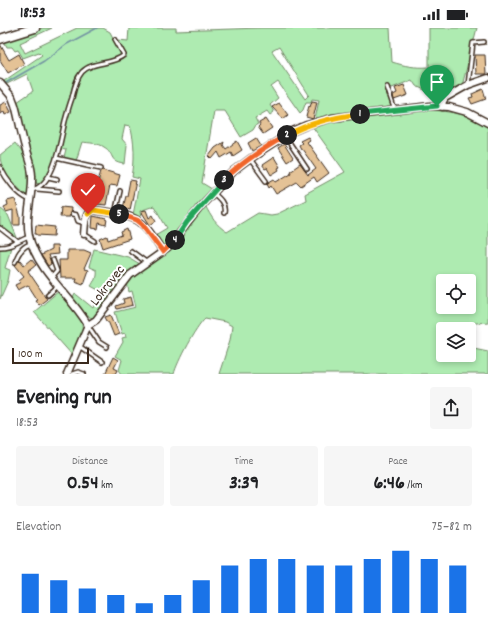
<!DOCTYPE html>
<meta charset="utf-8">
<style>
:root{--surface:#fff;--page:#f6f6f6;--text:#202124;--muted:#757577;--accent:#1a73e8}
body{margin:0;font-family:Dekko,sans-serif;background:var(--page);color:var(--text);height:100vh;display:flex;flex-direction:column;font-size:15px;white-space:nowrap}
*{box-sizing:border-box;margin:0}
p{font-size:13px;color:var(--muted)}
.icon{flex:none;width:22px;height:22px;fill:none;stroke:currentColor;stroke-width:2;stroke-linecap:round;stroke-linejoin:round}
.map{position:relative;height:346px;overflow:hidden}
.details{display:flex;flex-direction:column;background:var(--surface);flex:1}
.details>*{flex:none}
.fabs{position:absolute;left:436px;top:246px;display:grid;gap:8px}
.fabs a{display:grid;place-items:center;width:40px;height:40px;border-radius:4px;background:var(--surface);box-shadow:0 2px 6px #0003;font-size:20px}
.scale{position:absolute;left:12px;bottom:10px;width:77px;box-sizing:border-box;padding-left:4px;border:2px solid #3b2a1e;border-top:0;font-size:11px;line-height:14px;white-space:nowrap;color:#3b2a1e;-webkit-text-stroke:3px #fff;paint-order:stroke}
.pin{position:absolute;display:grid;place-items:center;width:34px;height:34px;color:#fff;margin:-41px -17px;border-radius:50% 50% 50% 0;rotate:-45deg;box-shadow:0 0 4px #0007}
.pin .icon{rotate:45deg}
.km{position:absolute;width:20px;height:20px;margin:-10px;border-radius:50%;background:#222;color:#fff;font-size:11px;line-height:20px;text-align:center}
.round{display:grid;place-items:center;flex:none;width:42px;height:42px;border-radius:4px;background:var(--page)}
.overview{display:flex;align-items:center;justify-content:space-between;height:68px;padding:0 16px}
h1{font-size:22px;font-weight:800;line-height:30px}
.figures{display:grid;grid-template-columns:repeat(3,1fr);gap:6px;height:68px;padding:4px 16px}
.figures div{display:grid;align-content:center;border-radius:4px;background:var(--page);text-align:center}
.figures b{font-size:20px;font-weight:800}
.figures small{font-size:11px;font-weight:400}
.figures p{font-size:11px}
.chart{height:112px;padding:8px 16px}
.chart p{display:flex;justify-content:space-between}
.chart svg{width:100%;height:72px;margin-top:4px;stroke:var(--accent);stroke-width:6}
.status{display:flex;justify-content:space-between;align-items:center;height:28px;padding:0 20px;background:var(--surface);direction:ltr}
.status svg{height:11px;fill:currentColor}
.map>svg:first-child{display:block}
.green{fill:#aeebb1;stroke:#748a68;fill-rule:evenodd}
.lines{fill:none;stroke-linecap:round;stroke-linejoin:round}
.stream{stroke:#7394a2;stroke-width:1.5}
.building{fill:#e4c296;stroke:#3b2a1e}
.lane-casing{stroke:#3b2a1e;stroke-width:6}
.street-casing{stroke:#3b2a1e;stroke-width:9}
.secondary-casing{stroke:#3b2a1e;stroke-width:11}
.lane{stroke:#fff;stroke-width:3}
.street{stroke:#fff;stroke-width:6}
.secondary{stroke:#fff;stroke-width:8}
.split-1-casing{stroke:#fff;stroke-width:8}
.split-2-casing{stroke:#fff;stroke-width:8}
.split-3-casing{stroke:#fff;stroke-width:8}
.split-4-casing{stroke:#fff;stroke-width:8}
.split-5-casing{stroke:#fff;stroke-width:8}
.split-6-casing{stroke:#fff;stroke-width:8}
.split-1{stroke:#22a559;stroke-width:5}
.split-2{stroke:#f5b400;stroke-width:5}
.split-3{stroke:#f0652b;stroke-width:5}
.split-4{stroke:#22a559;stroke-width:5}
.split-5{stroke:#f0652b;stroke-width:5}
.split-6{stroke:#f5b400;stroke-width:5}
.labels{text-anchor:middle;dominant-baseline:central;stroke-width:4;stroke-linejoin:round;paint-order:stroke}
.street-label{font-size:14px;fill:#3b2a1e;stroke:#fff}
</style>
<div class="status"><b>18:53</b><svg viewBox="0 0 49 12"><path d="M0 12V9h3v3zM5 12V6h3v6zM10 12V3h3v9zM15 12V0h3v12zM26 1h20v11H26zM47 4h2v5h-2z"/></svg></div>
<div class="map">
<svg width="488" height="346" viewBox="0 0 488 346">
<rect width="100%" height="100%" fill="#fff"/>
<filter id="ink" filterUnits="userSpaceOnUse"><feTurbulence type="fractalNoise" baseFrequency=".025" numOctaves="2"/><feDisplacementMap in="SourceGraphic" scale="8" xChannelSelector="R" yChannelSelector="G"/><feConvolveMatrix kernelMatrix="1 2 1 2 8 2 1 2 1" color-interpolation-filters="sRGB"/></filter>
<g filter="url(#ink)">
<path class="green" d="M43,0H52L20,15L25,25L77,0H103L110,4L122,27L118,30L88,39L76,51L52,140L45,151L39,156L36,155L34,141L24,106L17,74L33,63L27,46L7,56L4,53L42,27L39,24L23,30L18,22L15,23L12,19H7L4,13Z
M129,0H176V3L260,0H390L392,34C405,38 415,40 429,39V0H477L462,58L444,67H442V45L427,46L429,64L416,58L412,52L392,60L388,59L386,60L392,80L331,88L315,92L319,72L312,71L311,74H306L303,82L300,85L278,54L271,59L278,70L270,77L274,84L270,87L267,83L255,90L258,96L256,97L253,102L241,109L225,83H214L202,155L212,161L165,218L162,217L155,207L167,200L154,178L140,183L141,190L133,187L140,151L132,149C135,133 135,114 130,98L125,97L122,111L127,117L125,136C108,134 115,125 104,119C99,115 89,115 82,114L76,133L64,130L66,122L59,121L79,50C87,38 112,35 126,28L118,12L128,13ZM279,19L309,67L305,71L272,23Z
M430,82C451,83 471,87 488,99V294L465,296V301H443V327H469V319L488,323V346H219L230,312L232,298L225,294L205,290C196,298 177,334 174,346H122L119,342L122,332L115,328L123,314L122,310L126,309L125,305L122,306L115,284L136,279L132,263L129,264L127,255C140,239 158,232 173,219C185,207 192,189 205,177C211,189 216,197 227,204L258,185L271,187L277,186L306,172L305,166L345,144L312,98L328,93ZM443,253H469V279H443Z
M15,115C18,119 21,122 23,126C28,134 33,159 28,167H25C14,155 0,144 0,127Z
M0,180L8,187L18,212H16L0,198Z
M11,219L5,240L10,242L8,253L0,271V220Z
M94,221L128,229L140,236L124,249L94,290C85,290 78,277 73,270L75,266L77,267L93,280L102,264L91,258C94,254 97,247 96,242L89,239Z
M59,263C69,274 85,288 82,304C80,312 75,321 73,328L34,284Z"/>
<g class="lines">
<path class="stream" d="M4,56L44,33L67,16L97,0"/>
</g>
<path class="building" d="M0,16L9,32L19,26L24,36L8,45L0,32Z
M475,27H485L486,46H476Z
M404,57L408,67L394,72L393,67L397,65L395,60Z
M483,61L486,71L472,76L469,70L473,69L472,66Z
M312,73L317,74L313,91L306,89L309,78L310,79Z
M6,74L11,84L5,87L4,84L0,86V77Z
M279,75L288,87L283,91L272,79Z
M266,91L272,100L263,106L258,99L260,97L259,95Z
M308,109L310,112L307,114L329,145L317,154L314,149L301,158L297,154L276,166L271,158L269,160L267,156L269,154L274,151L276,154L291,145L290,143L300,136L308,147L316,141L302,121H301L299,117L302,115L300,113Z
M256,110L261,118L252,123L248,115Z
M237,113L242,122L233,128L231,124L221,130L218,124L212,131L209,128L215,120L224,114L223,117L226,121Z
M284,116L293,130L287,134L278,120Z
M274,129L280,139L278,140L279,142L271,147L267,140L265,141L262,137Z
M103,142L120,147L117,158L110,157L106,177L97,176L101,155L98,154L101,143Z
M130,152L136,153L130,182L123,180L126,168H127Z
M15,171L20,188V197H13V182L6,184L4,179L8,177L7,173Z
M61,179L71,180L70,189H60Z
M146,182L149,190L153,187L156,193L150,197L141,183Z
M93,188L107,191L106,197L99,195L98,201L92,200Z
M36,197L55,199L54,208L37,207V206H35Z
M127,201L130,211L103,220L100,211L107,208L108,212L122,207L121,204Z
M51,218H57L58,226L48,227L51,236L48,238L41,227L51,222Z
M67,222H84L91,225L84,241L88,242L83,256L75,253L76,250H60L59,232H67Z
M31,231L36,237L28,243L47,271L39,277L35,272L37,271L28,257L18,262L15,257L21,254L19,252L24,248L15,237L20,232L24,237Z
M131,269L133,277L117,281L116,278L124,275L123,271Z
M111,287L119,306L114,308L108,293H107L105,289Z
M113,329L118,332L114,340L118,342L116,346H105Z"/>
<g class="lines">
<g class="lane-casing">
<path id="lane" d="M468,57L473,15L484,14
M387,59L395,83
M285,108L307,141
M56,130L101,140
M250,131L266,153
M0,139C6,151 17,167 30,172
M48,149L57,151
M37,161L59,163
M32,162C55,156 60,114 65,93C67,86 69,78 72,70C74,61 76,51 82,44C92,33 113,37 124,27L115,11
M213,165C219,170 226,176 224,185
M72,186L76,187L78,193L85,195
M115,186L120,163
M0,200L18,214
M84,206L95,213
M0,219C13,219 17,213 29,209
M131,223L146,234
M15,234C18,225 22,218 31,216
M51,250L57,243L53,232
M48,267L58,258
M89,299L99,314L107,319
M79,318L102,334
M72,346L78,344L84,346"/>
</g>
<g class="street-casing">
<path id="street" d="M0,55L12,69L15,77C19,91 21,105 25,119C27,129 32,138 32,148C33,171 23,192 31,215C42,247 71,268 88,297
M442,79L443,73L445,70L468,57L488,50
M84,206C85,198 84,185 93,182C107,184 124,185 137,192C148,198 156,214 163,224
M88,297L96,292L130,247L168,220L201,178L234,143L250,131L293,103L307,97L332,90L430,78L449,79L467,84L488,95
M67,346L88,297"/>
</g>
<g class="secondary-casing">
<path id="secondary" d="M0,11L35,0"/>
</g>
<use href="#lane" class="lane"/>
<use href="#street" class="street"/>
<use href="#secondary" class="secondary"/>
</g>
</g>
<g class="lines" filter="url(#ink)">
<g class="split-1-casing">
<path id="split-1" d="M360,86L437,78"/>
</g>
<g class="split-2-casing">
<path id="split-2" d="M287,107C310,94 334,89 360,86"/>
</g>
<g class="split-3-casing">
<path id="split-3" d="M224,152C242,134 264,120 287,107"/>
</g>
<g class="split-4-casing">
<path id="split-4" d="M175,212L187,194L224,152"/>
</g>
<g class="split-5-casing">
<path id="split-5" d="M119,186L137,192L142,196L163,224L175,212"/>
</g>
<g class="split-6-casing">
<path id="split-6" d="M88,186L93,182L119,186"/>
</g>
<use href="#split-1" class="split-1"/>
<use href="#split-2" class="split-2"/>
<use href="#split-3" class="split-3"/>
<use href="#split-4" class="split-4"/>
<use href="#split-5" class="split-5"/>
<use href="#split-6" class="split-6"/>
</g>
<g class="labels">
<g class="street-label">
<text transform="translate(108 258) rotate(-52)">Lokrovec</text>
</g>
</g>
</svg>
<div class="fabs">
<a><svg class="icon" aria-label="locate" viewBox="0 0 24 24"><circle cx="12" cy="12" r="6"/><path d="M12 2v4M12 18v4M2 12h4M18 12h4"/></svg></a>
<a><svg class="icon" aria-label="layers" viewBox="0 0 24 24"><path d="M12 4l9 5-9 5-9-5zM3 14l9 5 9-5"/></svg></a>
</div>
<div class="scale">100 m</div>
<div class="pin" style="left:437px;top:78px;background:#1e9e55"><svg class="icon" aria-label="arrive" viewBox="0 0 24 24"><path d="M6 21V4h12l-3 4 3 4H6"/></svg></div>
<div class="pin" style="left:88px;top:186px;background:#d93025"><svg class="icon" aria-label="check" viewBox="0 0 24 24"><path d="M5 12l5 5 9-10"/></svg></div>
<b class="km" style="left:360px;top:86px">1</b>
<b class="km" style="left:287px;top:107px">2</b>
<b class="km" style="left:224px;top:152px">3</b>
<b class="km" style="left:175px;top:212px">4</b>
<b class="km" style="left:119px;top:186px">5</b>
</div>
<section class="details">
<div class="overview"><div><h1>Evening run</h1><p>18:53</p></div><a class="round"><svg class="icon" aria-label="share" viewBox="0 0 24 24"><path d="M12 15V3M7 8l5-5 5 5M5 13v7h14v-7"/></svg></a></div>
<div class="figures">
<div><p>Distance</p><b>0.54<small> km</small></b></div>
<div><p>Time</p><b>3:39</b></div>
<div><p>Pace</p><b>6:46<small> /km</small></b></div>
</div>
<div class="chart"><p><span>Elevation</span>75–82 m</p>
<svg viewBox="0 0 160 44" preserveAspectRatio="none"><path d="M5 44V20M15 44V24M25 44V29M35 44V33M45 44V38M55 44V33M65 44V24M75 44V15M85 44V11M95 44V11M105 44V15M115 44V15M125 44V11M135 44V6M145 44V11M155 44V15"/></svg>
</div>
</section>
